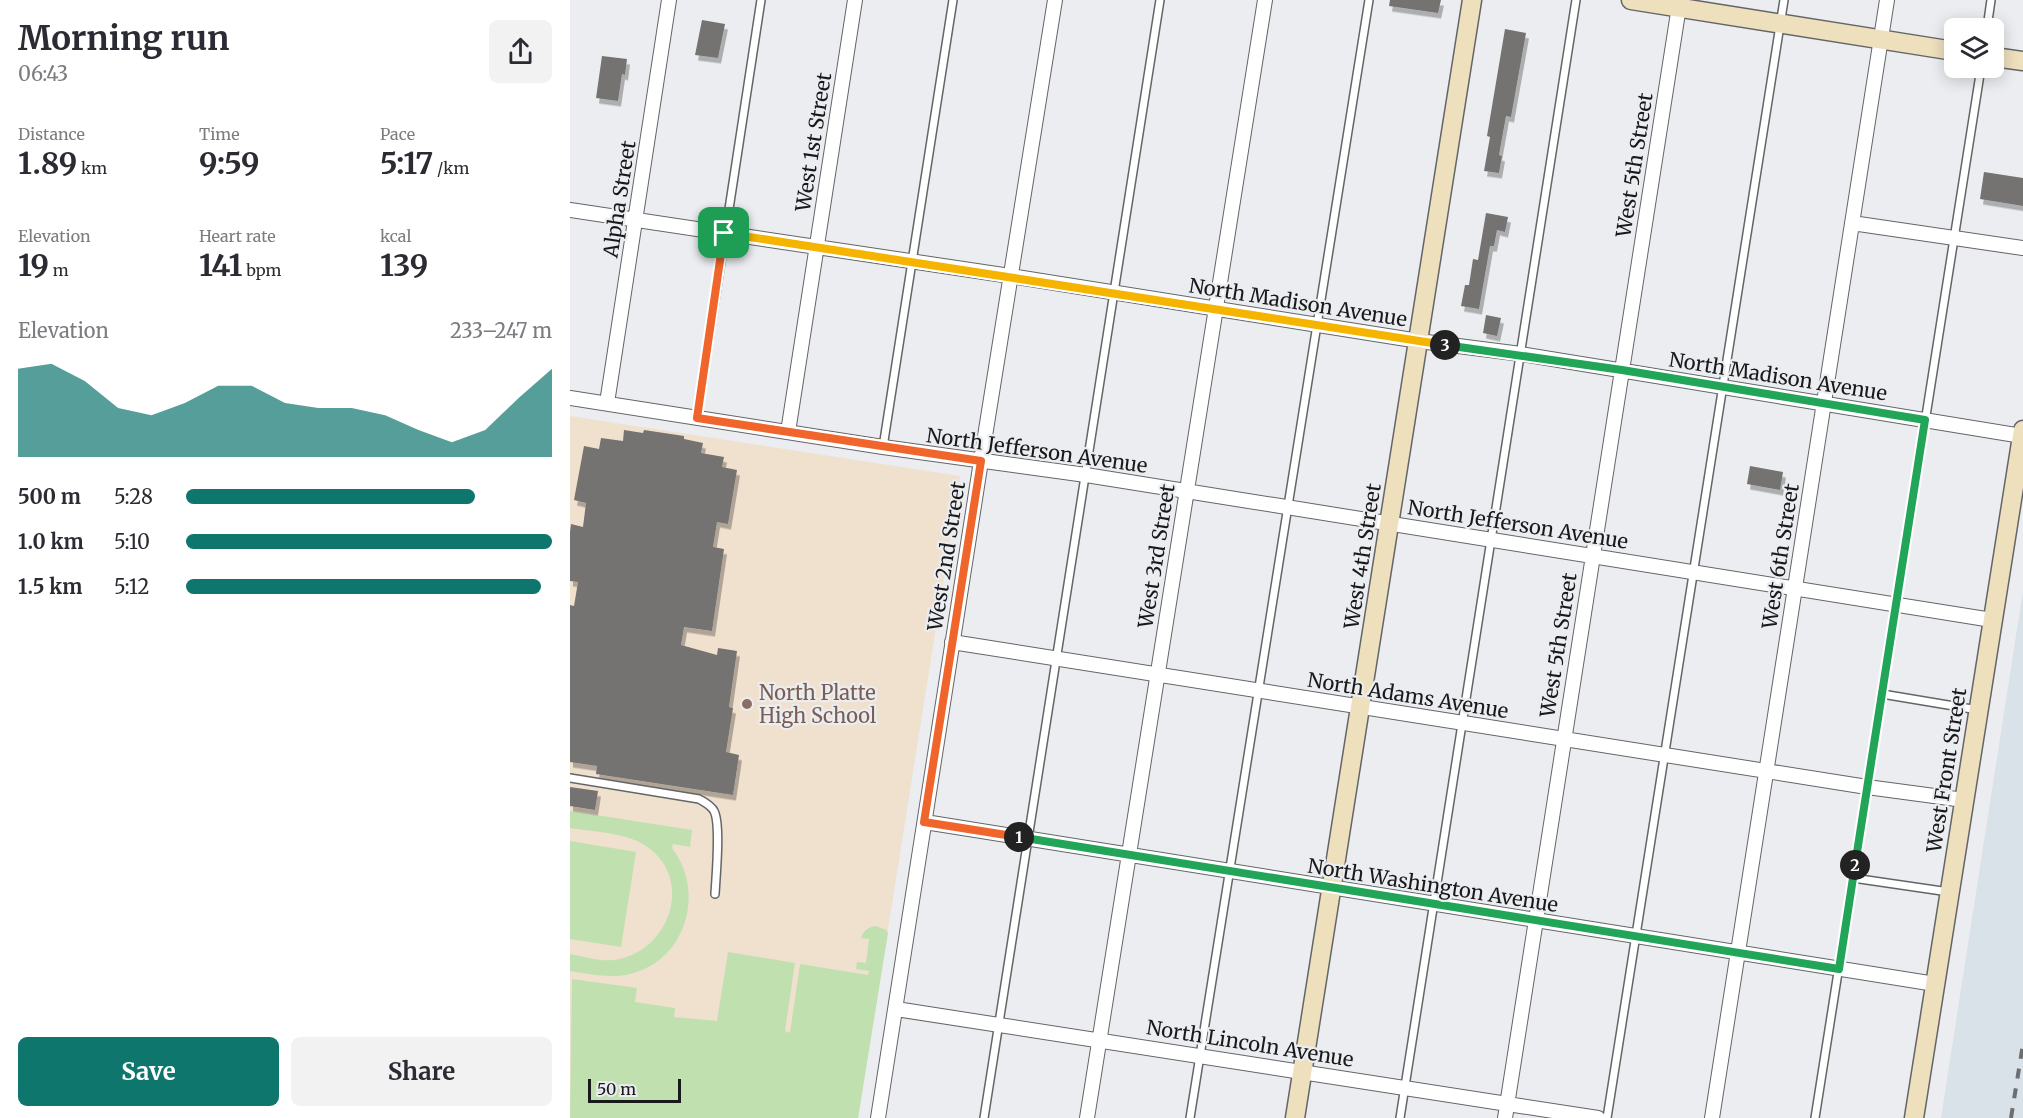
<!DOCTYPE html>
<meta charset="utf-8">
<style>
:root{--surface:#fff;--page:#f2f2f3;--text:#2b2b33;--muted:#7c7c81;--accent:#0f766e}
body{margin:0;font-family:Merriweather,serif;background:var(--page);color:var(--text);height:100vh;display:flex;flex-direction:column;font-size:22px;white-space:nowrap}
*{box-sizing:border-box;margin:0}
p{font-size:20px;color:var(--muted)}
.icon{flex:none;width:33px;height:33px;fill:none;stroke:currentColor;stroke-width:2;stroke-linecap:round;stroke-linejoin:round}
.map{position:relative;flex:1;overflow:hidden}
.side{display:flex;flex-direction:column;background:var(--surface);width:570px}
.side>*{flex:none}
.tools{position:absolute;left:1374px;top:18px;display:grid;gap:12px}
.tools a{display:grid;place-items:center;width:60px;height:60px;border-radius:9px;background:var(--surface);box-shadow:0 3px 15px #0003;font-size:30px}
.scale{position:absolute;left:18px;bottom:15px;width:93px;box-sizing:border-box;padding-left:6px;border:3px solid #18191a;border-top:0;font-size:16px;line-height:21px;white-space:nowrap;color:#18191a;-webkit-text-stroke:4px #ebedf0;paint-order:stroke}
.pin{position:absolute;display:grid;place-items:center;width:51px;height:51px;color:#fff;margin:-26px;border-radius:12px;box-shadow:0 3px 9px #0006}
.km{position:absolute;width:30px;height:30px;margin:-15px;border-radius:50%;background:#222;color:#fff;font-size:16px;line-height:30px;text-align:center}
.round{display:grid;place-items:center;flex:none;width:63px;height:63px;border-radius:9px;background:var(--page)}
.summary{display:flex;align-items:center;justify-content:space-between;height:102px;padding:0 18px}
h1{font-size:33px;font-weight:700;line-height:45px}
.figures{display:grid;grid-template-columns:repeat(3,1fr);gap:9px;height:102px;padding:6px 18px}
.figures div{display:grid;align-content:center}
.figures b{font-size:30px;font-weight:700}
.figures small{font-size:16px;font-weight:400}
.figures p{font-size:16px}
.chart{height:168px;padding:12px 18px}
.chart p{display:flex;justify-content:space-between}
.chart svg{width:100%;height:108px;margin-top:6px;fill:var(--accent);opacity:.7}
.primary-button{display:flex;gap:12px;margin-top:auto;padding:12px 18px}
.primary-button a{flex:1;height:69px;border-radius:9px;background:var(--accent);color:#fff;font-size:24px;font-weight:700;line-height:69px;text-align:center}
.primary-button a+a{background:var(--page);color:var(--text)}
ul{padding:0 18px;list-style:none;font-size:20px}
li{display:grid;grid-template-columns:96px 72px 1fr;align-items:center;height:45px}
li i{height:15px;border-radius:8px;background:var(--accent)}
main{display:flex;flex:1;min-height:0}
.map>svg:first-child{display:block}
.built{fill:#d9e1e9}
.education{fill:#f0e0ce}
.green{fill:#c0e0b0}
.building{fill:#757272;filter:url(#shadow)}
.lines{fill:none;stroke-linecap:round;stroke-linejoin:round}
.lane-casing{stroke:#636567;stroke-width:10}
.street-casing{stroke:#636567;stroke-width:16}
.secondary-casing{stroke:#636567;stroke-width:21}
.lane{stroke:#fff;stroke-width:7}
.street{stroke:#fff;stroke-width:14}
.secondary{stroke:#eedfbd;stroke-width:18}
.rail{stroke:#6d6e70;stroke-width:4;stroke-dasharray:10 10;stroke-linecap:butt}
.split-1-casing{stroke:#fff;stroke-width:12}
.split-2-casing{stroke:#fff;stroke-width:12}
.split-3-casing{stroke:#fff;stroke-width:12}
.split-4-casing{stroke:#fff;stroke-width:12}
.split-1{stroke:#f0652b;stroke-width:8}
.split-2{stroke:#22a559;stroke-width:8}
.split-3{stroke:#22a559;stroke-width:8}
.split-4{stroke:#f5b400;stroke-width:8}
.education-dot{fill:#8d6e63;stroke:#ebedf0;stroke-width:2}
.labels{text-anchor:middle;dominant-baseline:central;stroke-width:4.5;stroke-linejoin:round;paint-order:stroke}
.street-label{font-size:20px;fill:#18191a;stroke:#ebedf0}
.education-label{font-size:20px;fill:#785e54;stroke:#ebedf0;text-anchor:start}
</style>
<main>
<section class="side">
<div class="summary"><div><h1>Morning run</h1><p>06:43</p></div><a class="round"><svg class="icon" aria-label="share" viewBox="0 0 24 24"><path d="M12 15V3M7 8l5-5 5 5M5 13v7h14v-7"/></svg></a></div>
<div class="figures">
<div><p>Distance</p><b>1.89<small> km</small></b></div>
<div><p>Time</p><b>9:59</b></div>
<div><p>Pace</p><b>5:17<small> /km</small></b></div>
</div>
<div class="figures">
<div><p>Elevation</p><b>19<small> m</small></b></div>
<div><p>Heart rate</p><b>141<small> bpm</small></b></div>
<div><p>kcal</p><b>139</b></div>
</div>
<div class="chart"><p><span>Elevation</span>233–247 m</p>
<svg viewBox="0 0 160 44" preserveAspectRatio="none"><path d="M0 44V8L10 6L20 13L30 24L40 27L50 22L60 15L70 15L80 22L90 24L100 24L110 27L120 33L130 38L140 33L150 20L160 8V44z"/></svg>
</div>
<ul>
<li><b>500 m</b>5:28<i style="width:79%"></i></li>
<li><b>1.0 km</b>5:10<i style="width:100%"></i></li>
<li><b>1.5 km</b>5:12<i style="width:97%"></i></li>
</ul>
<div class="primary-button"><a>Save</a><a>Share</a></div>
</section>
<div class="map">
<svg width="1453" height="1118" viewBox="0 0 1453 1118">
<defs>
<filter id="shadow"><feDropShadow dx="3" dy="5.5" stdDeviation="0" flood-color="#0004"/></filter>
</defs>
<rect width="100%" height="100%" fill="#ebedf0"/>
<path class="built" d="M1453,591V1118H1371L1441,668Z"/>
<path class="education" d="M0,416L390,476L288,1118H0Z"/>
<path class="green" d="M0,811L122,830L120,847L103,844L102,848C136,892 116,961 60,974C40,979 20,974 0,971V954C16,957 34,963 50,959C102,947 123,877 76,846C55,832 24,832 0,828Z
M0,841L66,852L51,947L0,939Z
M306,926L316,930L318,933L288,1118H0L2,979L67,988L65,1002L105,1008L104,1017L147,1021L158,952L225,963L215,1031L220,1033L230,964L298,975L299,971L286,969L287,962L296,963L299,939L291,938C294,930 298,927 306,926Z"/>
<path class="building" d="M820,0H871L868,13L819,6Z
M132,20L155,24L148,58L125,55Z
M935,29L956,33L941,117L936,116L929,155L932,156L929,173L914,171L920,137L917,136Z
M32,56L57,59L55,75L52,74L48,101L26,98Z
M1414,172L1453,178V206L1410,199Z
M916,213L938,217L935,232L927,230L924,246H920L909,309L891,306L895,285H899L903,259L908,260Z
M916,315L931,318L927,336L913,333Z
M54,430L73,433L74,430L114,436V439L133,443L131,453L154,457L152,467L167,470L158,524L147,522L143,547L154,549L142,631L114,627L111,645L147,655L148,648L167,651L159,707L163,708L156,752L169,755L163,795L26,774L27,766L0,762V605L4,606L8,582L0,581V532L1,524L13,527L16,503L4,500L14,446L29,449L31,438L53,441Z
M1180,466L1213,472L1210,490L1177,484Z
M0,787L28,791L25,810L0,806Z"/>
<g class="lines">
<g class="lane-casing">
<path id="lane" d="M1417,28L1421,0
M127,418L191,0
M313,447L383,0
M1312,694L1408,710
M0,778L129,799C134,802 141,805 144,811C151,824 146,876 145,894
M1283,878L1379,892
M414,1118L590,0
M620,1118L799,0
M830,1118L1006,0
M1037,1118L1214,0
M1245,1118L1411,68"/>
</g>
<g class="street-casing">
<path id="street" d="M0,210L440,276L849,341L951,354L1452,436
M1282,223L1453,248
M0,398L313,447L516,475L1422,620
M37,403L99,0
M218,432L285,0
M382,642L1297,787L1394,800
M355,822L1365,984
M326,1009L1028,1118
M308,1118L411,461L485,0
M517,1118L695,0
M935,1118L1110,0
M1142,1118L1317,0"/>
</g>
<g class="secondary-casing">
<path id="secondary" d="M1061,0L1384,51
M1424,57L1453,61
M725,1118L902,0
M1344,1118L1453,430"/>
</g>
<use href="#lane" class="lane"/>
<use href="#street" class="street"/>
<use href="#secondary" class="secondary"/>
<path class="rail" d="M1441,1118L1453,1044"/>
</g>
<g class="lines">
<g class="split-1-casing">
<path id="split-1" d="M154,233L127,418L411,461L354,822L449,837"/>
</g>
<g class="split-2-casing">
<path id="split-2" d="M449,837L1269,969L1285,865"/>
</g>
<g class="split-3-casing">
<path id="split-3" d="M875,345L1052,370L1355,420L1285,865"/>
</g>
<g class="split-4-casing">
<path id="split-4" d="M154,233L875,345"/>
</g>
<use href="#split-1" class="split-1"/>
<use href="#split-2" class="split-2"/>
<use href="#split-3" class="split-3"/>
<use href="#split-4" class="split-4"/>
</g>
<circle class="education-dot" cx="177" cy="704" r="6"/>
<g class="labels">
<g class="street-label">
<text transform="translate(243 142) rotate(-81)">West 1st Street</text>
<text transform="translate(1064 165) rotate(-81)">West 5th Street</text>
<text transform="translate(49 199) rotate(-81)">Alpha Street</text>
<text transform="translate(728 302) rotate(9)">North Madison Avenue</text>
<text transform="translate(1208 376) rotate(9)">North Madison Avenue</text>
<text transform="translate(467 450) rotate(8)">North Jefferson Avenue</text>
<text transform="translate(948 524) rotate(9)">North Jefferson Avenue</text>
<text transform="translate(376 556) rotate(-81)">West 2nd Street</text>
<text transform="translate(586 556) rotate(-81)">West 3rd Street</text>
<text transform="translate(792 556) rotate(-81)">West 4th Street</text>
<text transform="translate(1210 556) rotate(-81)">West 6th Street</text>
<text transform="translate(988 645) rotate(-81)">West 5th Street</text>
<text transform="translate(838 695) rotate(9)">North Adams Avenue</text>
<text transform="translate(1376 770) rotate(-81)">West Front Street</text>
<text transform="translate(863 885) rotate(9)">North Washington Avenue</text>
<text transform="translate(680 1043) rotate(9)">North Lincoln Avenue</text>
</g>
<g class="education-label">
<text x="189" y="692">North Platte<tspan x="189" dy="23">High School</tspan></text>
</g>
</g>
</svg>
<div class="tools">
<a><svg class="icon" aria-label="layers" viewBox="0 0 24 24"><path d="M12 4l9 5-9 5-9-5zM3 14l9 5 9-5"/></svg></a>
</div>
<div class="scale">50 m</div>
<div class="pin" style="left:154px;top:233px;background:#1e9e55"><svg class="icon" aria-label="arrive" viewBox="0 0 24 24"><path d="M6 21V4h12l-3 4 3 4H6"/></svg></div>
<b class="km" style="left:449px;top:837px">1</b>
<b class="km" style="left:1285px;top:865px">2</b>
<b class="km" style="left:875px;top:345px">3</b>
</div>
</main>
